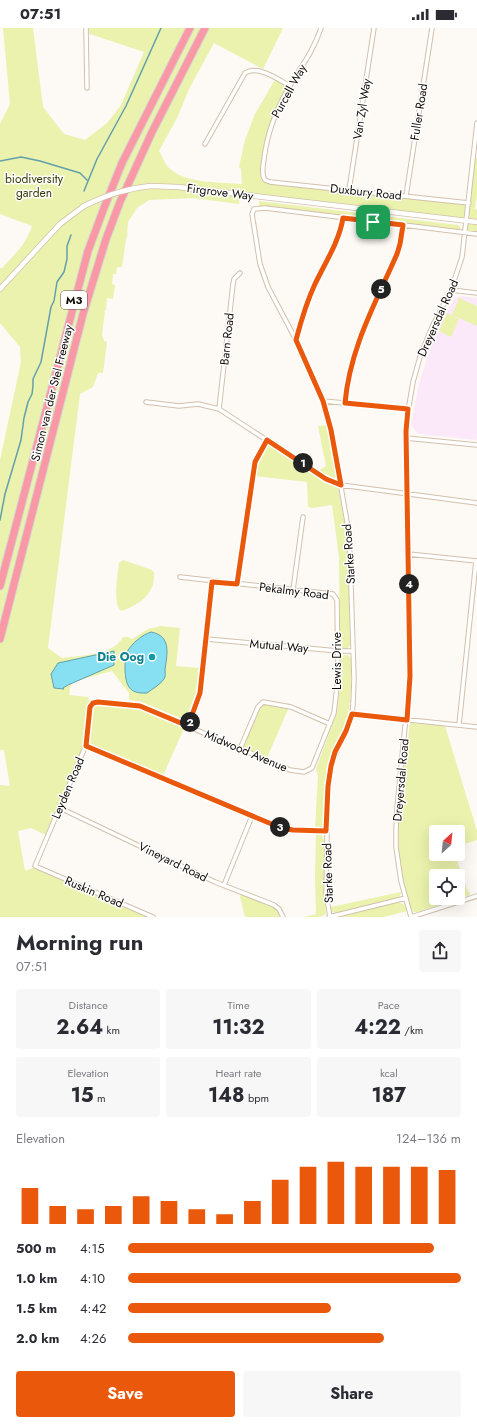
<!DOCTYPE html>
<meta charset="utf-8">
<style>
:root{--surface:#fff;--page:#f7f7f7;--text:#2b2b33;--muted:#7c7c81;--accent:#ea580c}
body{margin:0;font-family:Jost,sans-serif;background:var(--page);color:var(--text);height:100vh;display:flex;flex-direction:column;font-size:15px;white-space:nowrap}
*{box-sizing:border-box;margin:0}
p{font-size:13px;color:var(--muted)}
.icon{flex:none;width:22px;height:22px;fill:none;stroke:currentColor;stroke-width:2;stroke-linecap:round;stroke-linejoin:round}
.map{position:relative;height:889px;overflow:hidden}
.details{display:flex;flex-direction:column;background:var(--surface);flex:1}
.details>*{flex:none}
.needle{width:26px;rotate:27deg}
.controls{position:absolute;left:429px;top:797px;display:grid;gap:8px}
.controls a{display:grid;place-items:center;width:36px;height:36px;border-radius:4px;background:var(--surface);box-shadow:0 4px 16px #0002;font-size:20px}
.pin{position:absolute;display:grid;place-items:center;width:34px;height:34px;color:#fff;margin:-17px;border-radius:8px;box-shadow:0 2px 6px #0006}
.km{position:absolute;width:20px;height:20px;margin:-10px;border-radius:50%;background:#222;color:#fff;font-size:11px;line-height:20px;text-align:center}
.round{display:grid;place-items:center;flex:none;width:42px;height:42px;border-radius:4px;background:var(--page)}
.summary{display:flex;align-items:center;justify-content:space-between;height:68px;padding:0 16px}
h1{font-size:22px;font-weight:700;line-height:30px}
.figures{display:grid;grid-template-columns:repeat(3,1fr);gap:6px;height:68px;padding:4px 16px}
.figures div{display:grid;align-content:center;border-radius:4px;background:var(--page);text-align:center}
.figures b{font-size:20px;font-weight:700}
.figures small{font-size:11px;font-weight:400}
.figures p{font-size:11px}
.chart{height:112px;padding:8px 16px}
.chart p{display:flex;justify-content:space-between}
.chart svg{width:100%;height:72px;margin-top:4px;stroke:var(--accent);stroke-width:6}
.action{display:flex;gap:8px;margin-top:auto;padding:8px 16px}
.action a{flex:1;height:46px;border-radius:4px;background:var(--accent);color:#fff;font-size:16px;font-weight:700;line-height:46px;text-align:center}
.action a+a{background:var(--page);color:var(--text)}
ul{padding:0 16px;list-style:none;font-size:13px}
li{display:grid;grid-template-columns:64px 48px 1fr;align-items:center;height:30px}
li i{height:10px;border-radius:5px;background:var(--accent)}
.status{display:flex;justify-content:space-between;align-items:center;height:28px;padding:0 20px;background:var(--surface);direction:ltr}
.status svg{height:11px;fill:currentColor}
.map>svg:first-child{display:block}
.education{fill:#fbe9fa}
.green{fill:#eaf2ad;fill-rule:evenodd}
.water{fill:#87e0f2;stroke:#64a0ab}
.lines{fill:none;stroke-linecap:round;stroke-linejoin:round}
.stream{stroke:#64a0ab;stroke-width:1.5}
.minor-casing{stroke:#d3c0ac;stroke-width:5.5}
.tertiary-casing{stroke:#d3c0ac;stroke-width:6}
.motorway-casing{stroke:#d4d3d2;stroke-width:9}
.minor{stroke:#fff;stroke-width:3.5}
.tertiary{stroke:#fff;stroke-width:4.5}
.motorway{stroke:#fa98a5;stroke-width:7}
.tertiary-bridge-casing{stroke:#d3c0ac;stroke-width:6;stroke-linecap:butt}
.tertiary-bridge{stroke:#fff;stroke-width:4.5}
.route-casing{stroke:#fff;stroke-width:8}
.route{stroke:#ea580c;stroke-width:5}
.culture-dot{fill:#0f9aa8;stroke:#fff;stroke-width:1.5}
.labels{text-anchor:middle;dominant-baseline:central;stroke-width:3;stroke-linejoin:round;paint-order:stroke}
.shield{fill:#fff;stroke:#585450;stroke-width:1}
.shield-label{font-size:11px;font-weight:bold;fill:#110a05}
.street-label{font-size:12px;fill:#110a05;stroke:#fff}
.park-label{font-size:12px;fill:#363a04;stroke:#fff}
.culture-label{font-size:12px;font-weight:bold;fill:#0d838f;stroke:#fff;text-anchor:end}
</style>
<div class="status"><b>07:51</b><svg viewBox="0 0 49 12"><path d="M0 12V9h3v3zM5 12V6h3v6zM10 12V3h3v9zM15 12V0h3v12zM26 1h20v11H26zM47 4h2v5h-2z"/></svg></div>
<div class="map">
<svg width="477" height="889" viewBox="0 0 477 889">
<rect width="100%" height="100%" fill="#fdf9f4"/>
<path class="education" d="M460,268L477,270V412L418,406L411,397L419,356L431,318L439,300L454,271Z"/>
<path class="green" d="M3,0H33L43,79L64,106L85,112L107,95L121,77L144,24L87,5L86,0H283L263,41L214,15L189,61L178,88L159,123C162,128 165,136 169,140C186,156 219,154 242,156L241,141L239,139L245,112L255,86L276,50L290,58L275,87L263,137L265,152L468,175L473,130H477V166L475,181L477,182V206L465,205L467,193L240,167L239,176L193,170L149,172L137,180L128,194L127,205H128L126,211L122,239H117L116,246H113L112,256L115,257L113,271L107,270L106,282H105L102,307L104,313L107,314L103,345H98L93,359L80,366L48,620L62,630C81,627 113,628 123,609H128L132,611L148,601L161,598L180,600L176,638L199,640L196,664L187,688L180,690L139,673L129,672V665L112,643L71,654L69,667L88,669L91,678L94,675L143,680L185,698L162,750L86,718L48,808L31,800L18,803L25,843L35,839L151,889H0V757L10,758L4,722H0V432L21,334L20,319L0,295V240H2C14,227 27,215 32,198L0,186V96L10,76Z
M259,173L458,197L461,200L457,202L259,178Z
M459,270L477,278V298L452,287Z
M447,285L459,291L451,309L439,303Z
M327,397L336,448V450L332,452L318,443L326,438L318,398Z
M267,418L274,419L329,455L338,460L345,497L348,525L350,617L347,621H343L340,617L339,529L332,477L312,480L308,479L307,454L255,448L257,433Z
M123,532L152,542L154,545C154,550 154,556 151,561C147,571 132,580 121,583C112,574 118,547 119,535Z
M344,627H348L351,631C351,654 352,676 345,698C340,712 332,724 328,738C323,756 325,776 325,794L322,799L315,800L318,748L316,741L337,684L341,649V630Z
M263,675L289,679L266,732L240,721L259,678Z
M410,695L445,698L477,803V812L458,818V804H436V826H455L467,862L470,865V867L418,884H414L411,881C408,868 403,855 401,842C393,798 405,740 410,695ZM436,848H458V870H436Z
M316,805L321,806L324,812V865L326,886L320,889H305L316,886L315,850Z
M242,864L278,880L283,889H245L240,869Z
M401,864L400,868L397,870L336,885L331,883V879Z
M398,874L405,877L407,883L384,889H340Z"/>
<path class="water" d="M151,604C172,608 167,626 165,642C165,645 166,648 164,651C160,657 152,661 147,665C129,666 126,658 125,642C125,636 125,630 127,624C132,615 142,607 151,604Z
M114,623V637L68,657L63,660L64,661L54,660L51,646L58,635Z"/>
<g class="lines">
<path class="stream" d="M0,133L21,129L40,133L80,145L88,153
M84,163L97,131L126,78L161,0
M0,492L5,466L21,412L24,390L28,374L32,366L33,358V351L41,334L51,279L54,273L57,254L64,244L67,231V218L71,207"/>
<g class="minor-casing">
<path id="minor" d="M86,0L87,60
M321,0C314,22 301,39 289,59C276,82 267,105 264,131C263,138 261,146 265,152L270,154L469,175
M205,116L245,45C258,37 278,51 290,58
M349,162L374,0
M406,168L432,0
M451,262L477,265
M296,312C301,293 307,273 315,256C325,235 339,214 343,190
M323,373L408,381
M146,374L179,378L198,376L219,381L326,451L341,457L477,475
M345,375C350,319 375,277 397,226L400,216L403,197
M219,381L233,256L234,251L240,245
M406,410L477,417
M408,526L477,533
M237,556L255,434L267,412
M293,562L303,489
M206,611L338,623H352
M352,686L477,699
M459,697L476,533
M188,698L200,665L212,554
M86,717L281,800L293,802L326,803
M240,721L258,679L263,674L291,679L330,696
M60,780L215,854L274,877L279,881L283,889
M224,857L252,788
M153,889L35,838L86,717L90,679L93,675L98,674L134,677L143,679L290,742L304,744L312,740L334,685L338,650L337,572L333,566L180,549
M329,889L406,870
M330,889L326,865L328,751L332,734L346,703L352,686L353,676L354,651L350,527L347,494L331,402L323,373L296,312L268,259L260,236L252,186L254,181L265,180L477,206
M411,889L401,853L396,819V802L397,780L410,648L406,395L413,354L420,329L432,299L451,262L462,229L477,95
M411,889L477,868"/>
</g>
<g class="tertiary-casing">
<path id="tertiary" d="M151,158L178,159L477,194
M0,261L60,196L84,178"/>
</g>
<g class="motorway-casing">
<path id="motorway" d="M0,558L88,223L104,180L122,135L190,0
M0,611L83,286L106,211L120,174L152,104L205,0"/>
</g>
<use href="#minor" class="minor"/>
<use href="#tertiary" class="tertiary"/>
<use href="#motorway" class="motorway"/>
<g class="tertiary-bridge-casing">
<path id="tertiary-bridge" d="M84,178C106,167 127,160 151,158"/>
</g>
<use href="#tertiary-bridge" class="tertiary-bridge"/>
</g>
<g class="lines">
<g class="route-casing">
<path id="route" d="M343,190L403,197L400,216L397,226C375,276 350,320 345,375L408,381L406,403L410,648L407,692L352,686L346,703L335,724L331,738L328,758L326,803L293,802L281,800L86,718L90,679L93,675L98,674L140,678L188,698L200,665L212,554L237,556L255,434L267,412L326,451L341,457L331,402L323,373L296,312C301,293 307,273 315,256C325,235 339,214 343,190Z"/>
</g>
<use href="#route" class="route"/>
</g>
<circle class="culture-dot" cx="152" cy="629" r="4"/>
<g class="labels">
<rect class="shield" x="61" y="263" width="26" height="18" rx="3"/>
<g class="shield-label">
<text x="74" y="272">M3</text>
</g>
<g class="street-label">
<text transform="translate(289 63) rotate(-61)">Purcell Way</text>
<text transform="translate(362 81) rotate(-81)">Van Zyl Way</text>
<text transform="translate(419 84) rotate(-81)">Fuller Road</text>
<text transform="translate(220 164) rotate(7)">Firgrove Way</text>
<text transform="translate(366 164) rotate(6)">Duxbury Road</text>
<text transform="translate(438 290) rotate(-66)">Dreyersdal Road</text>
<text transform="translate(227 311) rotate(-84)">Barn Road</text>
<text transform="translate(52 365) rotate(-76)">Simon van der Stel Freeway</text>
<text transform="translate(349 526) rotate(-94)">Starke Road</text>
<text transform="translate(294 563) rotate(7)">Pekalmy Road</text>
<text transform="translate(279 618) rotate(5)">Mutual Way</text>
<text transform="translate(337 633) rotate(-90)">Lewis Drive</text>
<text transform="translate(246 723) rotate(23)">Midwood Avenue</text>
<text transform="translate(401 752) rotate(-85)">Dreyersdal Road</text>
<text transform="translate(68 760) rotate(-67)">Leyden Road</text>
<text transform="translate(173 834) rotate(26)">Vineyard Road</text>
<text transform="translate(328 845) rotate(-92)">Starke Road</text>
<text transform="translate(94 864) rotate(23)">Ruskin Road</text>
</g>
<g class="park-label">
<text x="34" y="151">biodiversity<tspan x="34" dy="14">garden</tspan></text>
</g>
<g class="culture-label">
<text x="144" y="629">Die Oog</text>
</g>
</g>
</svg>
<div class="controls">
<a><svg class="needle" viewBox="-14 -14 28 28"><path d="M0-13l5 13h-10z" fill="#e53935"/><path d="M0 13l5-13h-10z" fill="#7c7c81"/></svg></a>
<a><svg class="icon" aria-label="locate" viewBox="0 0 24 24"><circle cx="12" cy="12" r="6"/><path d="M12 2v4M12 18v4M2 12h4M18 12h4"/></svg></a>
</div>
<div class="pin" style="left:373px;top:194px;background:#1e9e55"><svg class="icon" aria-label="arrive" viewBox="0 0 24 24"><path d="M6 21V4h12l-3 4 3 4H6"/></svg></div>
<b class="km" style="left:303px;top:435px">1</b>
<b class="km" style="left:190px;top:694px">2</b>
<b class="km" style="left:280px;top:799px">3</b>
<b class="km" style="left:409px;top:556px">4</b>
<b class="km" style="left:381px;top:261px">5</b>
</div>
<section class="details">
<div class="summary"><div><h1>Morning run</h1><p>07:51</p></div><a class="round"><svg class="icon" aria-label="share" viewBox="0 0 24 24"><path d="M12 15V3M7 8l5-5 5 5M5 13v7h14v-7"/></svg></a></div>
<div class="figures">
<div><p>Distance</p><b>2.64<small> km</small></b></div>
<div><p>Time</p><b>11:32</b></div>
<div><p>Pace</p><b>4:22<small> /km</small></b></div>
</div>
<div class="figures">
<div><p>Elevation</p><b>15<small> m</small></b></div>
<div><p>Heart rate</p><b>148<small> bpm</small></b></div>
<div><p>kcal</p><b>187</b></div>
</div>
<div class="chart"><p><span>Elevation</span>124–136 m</p>
<svg viewBox="0 0 160 44" preserveAspectRatio="none"><path d="M5 44V22M15 44V33M25 44V35M35 44V33M45 44V27M55 44V30M65 44V35M75 44V38M85 44V30M95 44V17M105 44V9M115 44V6M125 44V9M135 44V9M145 44V9M155 44V11"/></svg>
</div>
<ul>
<li><b>500 m</b>4:15<i style="width:92%"></i></li>
<li><b>1.0 km</b>4:10<i style="width:100%"></i></li>
<li><b>1.5 km</b>4:42<i style="width:61%"></i></li>
<li><b>2.0 km</b>4:26<i style="width:77%"></i></li>
</ul>
<div class="action"><a>Save</a><a>Share</a></div>
</section>
